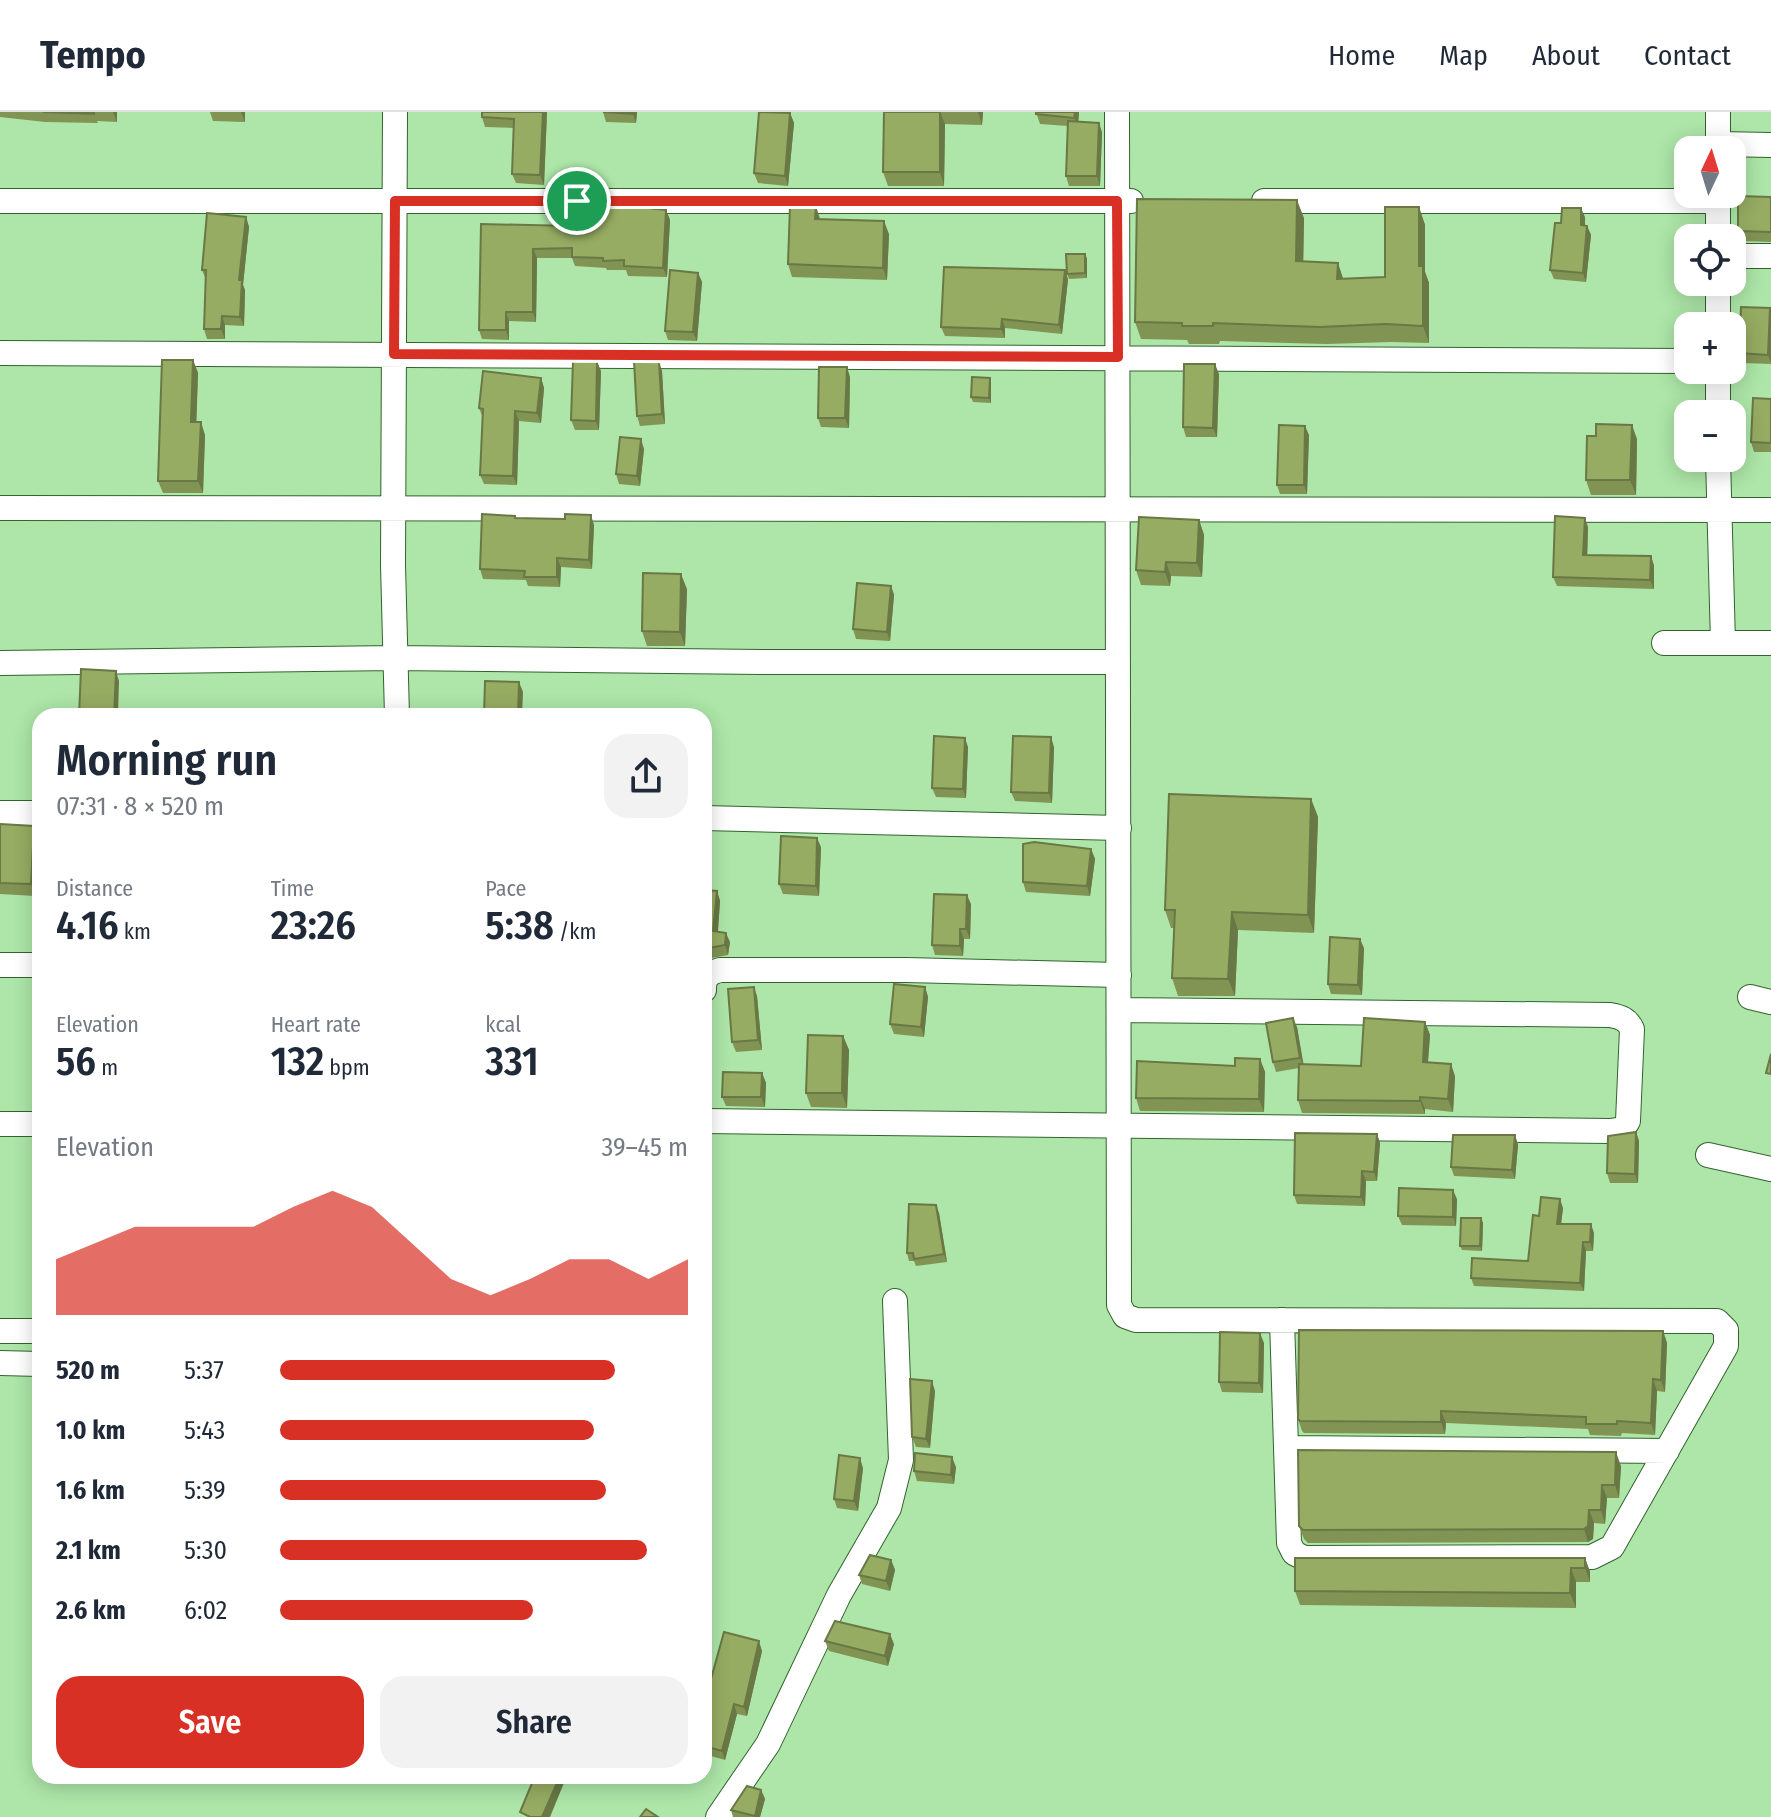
<!DOCTYPE html>
<meta charset="utf-8">
<style>
:root{--surface:#fff;--page:#f2f2f3;--text:#1f2937;--muted:#747a83;--line:#e0e1e3;--accent:#d93025}
body{margin:0;font-family:"Fira Sans Condensed",sans-serif;background:var(--page);color:var(--text);height:100vh;display:flex;flex-direction:column;font-size:30px;white-space:nowrap}
*{box-sizing:border-box;margin:0}
p{font-size:26px;color:var(--muted)}
.icon{flex:none;width:44px;height:44px;fill:none;stroke:currentColor;stroke-width:2;stroke-linecap:round;stroke-linejoin:round}
.map{position:relative;flex:1;overflow:hidden}
.drawer{position:absolute;left:32px;top:596px;width:680px;height:1076px;display:flex;flex-direction:column;background:var(--surface);border-radius:24px;box-shadow:0 4px 20px #0003}
.drawer>*{flex:none}
.needle{width:52px;rotate:4deg}
.buttons{position:absolute;left:1674px;top:24px;display:grid;gap:16px}
.buttons a{display:grid;place-items:center;width:72px;height:72px;border-radius:16px;background:var(--surface);box-shadow:0 4px 20px #0003;font-size:40px}
.pin{position:absolute;display:grid;place-items:center;width:68px;height:68px;color:#fff;margin:-34px;border:4px solid #fff;border-radius:50%;box-shadow:0 2px 8px #0007}
.round{display:grid;place-items:center;flex:none;width:84px;height:84px;border-radius:24px;background:var(--page)}
.summary{display:flex;align-items:center;justify-content:space-between;height:136px;padding:0 24px}
h1{font-size:44px;font-weight:600;line-height:60px}
.figures{display:grid;grid-template-columns:repeat(3,1fr);gap:12px;height:136px;padding:8px 24px}
.figures div{display:grid;align-content:center}
.figures b{font-size:40px;font-weight:600}
.figures small{font-size:22px;font-weight:400}
.figures p{font-size:22px}
.chart{height:224px;padding:16px 24px}
.chart p{display:flex;justify-content:space-between}
.chart svg{width:100%;height:144px;margin-top:8px;fill:var(--accent);opacity:.7}
.primary-button{display:flex;gap:16px;margin-top:auto;padding:16px 24px}
.primary-button a{flex:1;height:92px;border-radius:24px;background:var(--accent);color:#fff;font-size:32px;font-weight:600;line-height:92px;text-align:center}
.primary-button a+a{background:var(--page);color:var(--text)}
ul{padding:0 24px;list-style:none;font-size:26px}
li{display:grid;grid-template-columns:128px 96px 1fr;align-items:center;height:60px}
li i{height:20px;border-radius:10px;background:var(--accent)}
header{display:flex;align-items:center;gap:48px;box-sizing:border-box;height:112px;padding:0 40px;background:var(--surface);border-bottom:2px solid var(--line)}
header strong{font-size:38px}
nav{display:flex;gap:44px;margin-inline-start:auto;font-size:28px}
.map>svg:first-child{display:block}
.lines{fill:none;stroke-linecap:round;stroke-linejoin:round}
.minor-casing{stroke:#31642d;stroke-width:26}
.minor{stroke:#fff;stroke-width:24}
.wall{fill:#819454}
.shaded-wall{fill:#697845}
.building{fill:#96ac62;stroke:#697845;stroke-width:2}
.route-casing{stroke:#fff;stroke-width:16}
.route{stroke:#d93025;stroke-width:10}
</style>
<header>
<strong>Tempo</strong>
<nav><a>Home</a><a>Map</a><a>About</a><a>Contact</a></nav>
</header>
<div class="map">
<svg width="1771" height="1705" viewBox="0 0 1771 1705">
<rect width="100%" height="100%" fill="#ade6a8"/>
<g class="lines">
<g class="minor-casing">
<path id="minor" d="M395,0L393,453L397,604
M1117,0L1119,1193L1125,1204L1136,1208L1717,1209L1726,1218V1234L1612,1435L1592,1445L1304,1446L1294,1441L1289,1431L1282,1208
M1718,32L1771,33
M1718,38V0
M1718,82V126
M0,89H1131
M1264,89H1718
M1732,144H1771
M1718,170V214
M0,241L1688,249
M1718,258V302
M1718,346L1723,531
M0,396L1771,398
M1664,531H1771
M0,551L395,546L762,550H1118
M0,701H40
M704,706L1119,716
M0,853H40
M704,878C704,866 708,861 720,858H906L1119,863
M1750,885L1771,890
M704,1009L1610,1019L1623,1017L1628,1009L1632,917C1627,907 1621,905 1610,903L1119,898
M0,1012H40
M1708,1043L1771,1057
M0,1219H40
M0,1251L40,1252
M1286,1336L1667,1339
M718,1705L768,1632L839,1483L889,1396L901,1348L895,1189"/>
</g>
<use href="#minor" class="minor"/>
</g>
<path class="wall" d="M0,0H117V10L97,9L98,11L45,10L0,5Z
M210,0H245V10L213,9Z
M547,0L544,73L516,71L512,62L514,16L485,15L482,5Z
M603,0H637L636,11L606,10Z
M884,0H983L982,13L945,12L944,74H888L883,60Z
M1033,0H1079L1078,10L1102,20L1100,74H1069L1066,64L1068,14L1040,12L1036,0Z
M790,1L794,11L788,74L758,71L754,61Z
M1771,85V130L1742,129L1738,119Z
M1419,95L1425,113V160L1429,171V231L1391,230L1327,232L1220,229L1219,232H1189L1187,228L1141,227L1135,210L1304,106L1303,150L1344,167L1385,165Z
M604,98H666L670,108L667,165L628,164L626,158H607L606,156L575,154L572,146H537L536,210L509,209V228L482,227L479,218L481,112L573,114Z
M246,105L249,115L243,173L245,178L244,214L225,213V227H207L204,217L206,168L202,158Z
M1585,105V114H1587L1591,123L1586,170L1554,167L1550,158L1561,111Z
M889,122L887,168L792,165L788,152Z
M1085,142L1087,147V166L1069,167L1067,162Z
M698,161L702,170L697,229L668,228L665,219Z
M1068,167L1062,222L1005,216V226L945,224L941,215Z
M1770,196L1771,200V252L1743,251L1739,241Z
M193,248L198,261L196,310L205,323L203,381H163L158,369Z
M601,259L599,318H575L571,308Z
M662,259L665,312L640,314L637,304Z
M1219,262L1217,325H1186L1183,315Z
M850,265L849,316L821,315L818,306Z
M541,266L544,276L541,311L519,309L517,373L484,372L480,363L483,306L479,296Z
M991,270V291L973,290L971,285Z
M1771,287V340H1754L1751,330Z
M1309,323L1307,382H1280L1277,373Z
M1637,327L1636,383H1591L1586,368Z
M644,337L640,374L619,372L616,362Z
M515,404L516,406L594,413L592,457L561,455L560,475L528,474L526,468L483,467L480,457Z
M1199,408L1204,423L1202,465L1171,464L1170,474L1141,473L1136,458Z
M1588,415L1587,443L1651,444L1654,454V477L1557,474L1553,465Z
M891,474L894,483L890,529L856,527L853,517Z
M687,477L685,534H647L642,519Z
M968,635L966,686L936,685L932,676Z
M1054,635L1052,691L1015,689L1011,680Z
M1311,687L1318,705L1314,821L1238,818L1235,884H1178L1172,866L1174,816H1171L1165,798Z
M0,712L34,714L38,725L35,784L0,782Z
M821,735L819,784L783,782L779,772Z
M1091,737L1095,747L1090,784L1026,780L1023,770Z
M704,778L717,779L720,789L718,820L730,830L728,843L706,847L704,841Z
M971,792L970,827H964L963,844L935,843L932,833Z
M1364,836L1362,883L1331,882L1328,872Z
M925,875L928,885L924,925L894,922L890,912Z
M757,884L762,938L736,940L732,930Z
M1425,910L1430,923L1428,950L1455,964L1453,1000L1425,997V1002L1302,1001L1298,988L1299,956L1276,960L1273,950L1297,915L1303,952L1361,954Z
M843,924L849,938L847,996L811,995L806,981Z
M1260,947L1265,960L1264,1000L1140,999L1136,986Z
M762,961L766,971L765,995L726,994L722,985Z
M1636,1020L1639,1029L1638,1071H1610L1607,1061Z
M1377,1022L1380,1031L1377,1069H1366L1365,1094L1297,1092L1294,1083Z
M1515,1023L1518,1033L1515,1067L1454,1064L1451,1055Z
M1457,1087L1456,1114L1402,1113L1398,1104Z
M1563,1096L1561,1112L1594,1121L1593,1139H1586L1584,1179L1474,1174L1471,1166L1528,1149L1539,1104Z
M939,1101L947,1150L916,1154L914,1149H909L907,1141Z
M1481,1106L1483,1111L1482,1139L1462,1138L1460,1134Z
M1663,1219L1667,1231L1665,1280L1657,1279L1655,1323L1622,1321L1621,1324L1590,1323L1588,1317L1446,1311L1445,1322L1304,1321L1302,1319L1298,1307Z
M1264,1231L1263,1281L1222,1280L1219,1270Z
M935,1279L930,1336L916,1335L912,1325Z
M1621,1354L1619,1386H1607L1605,1412L1594,1411L1593,1427L1588,1430L1308,1431L1304,1427L1299,1414Z
M956,1355L954,1372L917,1369L914,1359Z
M863,1356L858,1399L837,1396L834,1387Z
M1585,1446L1590,1460V1470H1576V1496L1300,1493L1295,1479Z
M891,1448L895,1458L890,1479L862,1472L859,1463Z
M825,1529L894,1532L888,1554L829,1539Z
M762,1539L747,1604L737,1602L725,1648L704,1642V1565L711,1567Z
M761,1678L765,1687L760,1705H733L731,1698Z"/>
<path class="shaded-wall" d="M113,0H117V10Z
M241,0H245V10Z
M543,0H547L544,73L540,63Z
M633,0H637L636,11L633,2Z
M940,0L945,12L944,74L940,60Z
M978,0H983L982,13Z
M1075,0H1079L1078,15L1074,6Z
M790,1L794,11L788,74L785,64Z
M1099,11L1102,20L1100,74L1097,64Z
M1297,88L1304,106L1303,167L1296,149Z
M816,94L820,107H815Z
M1419,95L1425,113V160L1429,171V231L1423,214L1419,154Z
M1581,96L1585,105V122L1581,113Z
M666,98L670,108L667,165L663,156Z
M246,105L249,115L243,173L245,178L244,214L240,205L239,168Z
M884,109L889,122L887,168L883,156Z
M1587,114L1591,123L1586,170L1583,161Z
M533,137L537,146L536,210L533,200Z
M1085,142L1087,147V166L1085,161Z
M1338,151L1344,169L1337,167Z
M1065,158L1068,167L1062,222L1059,213Z
M698,161L702,170L697,229L693,220Z
M1770,196L1771,200V251L1768,243Z
M506,200L509,209V228L506,218Z
M222,204L225,213V227L221,217Z
M1002,207L1005,216V226L1001,217Z
M193,248L198,261L196,322L191,310Z
M597,249L601,259L599,318L596,309Z
M659,250L662,259L665,312L662,302Z
M1215,252L1219,262L1217,325L1213,316Z
M847,255L850,265L849,316L845,306Z
M541,266L544,276L541,311L537,301Z
M990,266L991,270V291L989,286Z
M515,299L519,309L517,373L513,364Z
M201,310L205,323L203,381L198,369Z
M1632,313L1637,327L1636,383L1630,368Z
M1305,314L1309,323L1307,382L1304,373Z
M641,327L644,337L640,374L637,364Z
M591,403L594,413L592,457L589,448Z
M1585,406L1588,415L1587,453L1583,443Z
M1199,408L1204,423L1202,465L1197,451Z
M1651,444L1654,454V477L1650,468Z
M557,446L561,455L560,475L557,465Z
M1166,450L1171,464L1170,474L1165,460Z
M681,462L687,477L685,534L680,520Z
M891,474L894,483L890,529L887,520Z
M116,559L119,569L118,604H114Z
M519,570L523,580L522,604H518Z
M1051,625L1054,635L1052,691L1049,681Z
M965,626L968,635L966,686L963,677Z
M1311,687L1318,705L1314,821L1308,803Z
M34,714L38,725L35,784L31,772Z
M817,726L821,735L819,784L816,774Z
M1091,737L1095,747L1090,784L1087,774Z
M717,779L720,789L717,829L713,819Z
M967,783L971,792L970,827L966,817Z
M1232,800L1238,818L1235,884L1228,867Z
M960,817L964,827L963,844L960,834Z
M726,821L730,830L728,843L725,833Z
M1360,827L1364,836L1362,883L1358,873Z
M754,875L757,884L762,938L758,928Z
M925,875L928,885L924,925L921,915Z
M1293,906L1297,915L1304,955L1300,946Z
M1425,910L1430,923L1427,962L1423,950Z
M843,924L849,938L847,996L842,981Z
M1260,947L1265,960L1264,1000L1259,987Z
M1451,952L1455,964L1453,1000L1448,987Z
M762,961L766,971L765,995L761,985Z
M1420,985L1425,997V1002L1420,989Z
M1636,1020L1639,1029L1638,1071L1635,1062Z
M1377,1022L1380,1031L1377,1069L1374,1060Z
M1515,1023L1518,1033L1515,1067L1512,1058Z
M1362,1059L1366,1069L1365,1094L1361,1085Z
M1453,1078L1457,1087L1456,1114L1453,1105Z
M1560,1087L1563,1096L1560,1120L1557,1112Z
M936,1093L939,1101L947,1150L944,1142Z
M1481,1106L1483,1111L1482,1139L1480,1134Z
M1591,1112L1594,1121L1593,1139L1590,1130Z
M1583,1130L1586,1139L1584,1179L1580,1171Z
M1663,1219L1667,1231L1665,1280L1661,1268Z
M1260,1221L1264,1231L1263,1281L1259,1271Z
M1653,1267L1657,1279L1655,1323L1651,1311Z
M932,1269L935,1279L930,1336L926,1327Z
M1441,1299L1446,1311L1445,1322L1441,1310Z
M1616,1340L1621,1354L1619,1386L1615,1373Z
M952,1345L956,1355L954,1372L951,1363Z
M860,1346L863,1356L858,1399L854,1389Z
M1602,1373L1607,1386L1605,1412L1601,1398Z
M1589,1398L1594,1411L1593,1427L1588,1430L1584,1417Z
M1585,1446L1590,1460V1470L1585,1456Z
M891,1448L895,1458L890,1479L886,1469Z
M1571,1456L1576,1470V1496L1570,1481Z
M890,1522L894,1532L888,1554L885,1544Z
M759,1529L762,1539L747,1604L744,1595Z
M734,1592L737,1602L725,1648L722,1639Z
M560,1664H566V1666L550,1705H542Z
M761,1678L765,1687L760,1705H755Z"/>
<path class="building" d="M43,0H94V2Z
M482,0H543L540,63L512,62L514,7L482,5Z
M603,0H633V2Z
M759,0L790,1L785,64L754,61Z
M884,0H940V60H883Z
M1036,0H1075L1074,6L1036,2Z
M1068,9L1099,11L1097,64H1066Z
M1738,84L1771,85V120L1738,119Z
M1137,87L1297,88L1296,149L1338,151L1337,167L1385,165V95H1419V154H1423V214L1385,212L1320,215L1213,211V214H1182V211L1135,210Z
M790,93L816,94L815,107L884,109L883,156L788,152Z
M605,94H630L666,98L663,156L624,154V148L603,149V146L572,145V136L533,137V200H506V218H479L481,112L573,114L574,97L604,98Z
M1562,96H1581V113L1587,114L1583,161L1550,158L1555,111H1561Z
M207,101L246,105L239,168H242L240,205L222,204L221,217H204L206,158H202Z
M1066,142H1085V161L1067,162Z
M944,155L1065,158L1059,213L1002,207L1001,217L941,215Z
M670,158L698,161L693,220L665,219Z
M1741,195L1770,196L1768,243L1739,241Z
M162,248H193L191,310H201L198,369H158Z
M573,249H597L596,309L571,308Z
M634,249L659,250L662,302L637,304Z
M1184,252H1215L1213,316L1183,315Z
M819,255H847L845,306H818Z
M483,259L541,266L537,301L515,299L513,364L480,363L483,297L479,296Z
M972,265L990,266L989,286L971,285Z
M1753,286L1771,287V331L1751,330Z
M1596,312L1632,313L1630,368H1586L1587,324H1596Z
M1279,313L1305,314L1304,373H1277Z
M620,325L641,327L637,364L616,362Z
M482,402L515,404V406L565,407V402L591,403L589,448L557,446V465H524L525,459L480,457Z
M1555,404L1585,406L1583,443L1651,444L1650,468L1553,465Z
M1139,405L1199,408L1197,451L1166,450L1165,460L1136,458Z
M643,461L681,462L680,520L642,519Z
M857,471L891,474L887,520L853,517Z
M81,557L116,559L114,604H79Z
M485,569L519,570L518,604H484Z
M934,624L965,626L963,677L932,676Z
M1013,624L1051,625L1049,681L1011,680Z
M1169,682L1311,687L1308,803L1232,800L1228,867L1172,866L1175,798H1165Z
M0,712L34,714L31,772L0,771Z
M781,724L817,726L816,774L779,772Z
M1034,730L1091,737L1087,774L1023,770V732Z
M704,778L717,779L713,819L726,821L725,833L704,837Z
M934,782L967,783L966,817H960V834L932,833Z
M1330,825L1360,827L1358,873L1328,872Z
M894,872L925,875L921,915L890,912Z
M754,875L758,928L732,930L728,877Z
M1293,906L1300,946L1273,950L1266,911Z
M1364,906L1425,910L1423,950L1451,952L1448,987L1420,985V989L1298,988L1299,952L1361,954Z
M808,923L843,924L842,981H806Z
M1771,942V962L1766,961Z
M1235,946L1260,947L1259,987L1136,986L1137,949L1235,954Z
M723,960L762,961L761,985H722Z
M1636,1020L1635,1062L1607,1061L1608,1024Z
M1295,1021L1377,1022L1374,1060L1362,1059L1361,1085L1294,1083Z
M1453,1023H1515L1512,1058L1451,1055Z
M1399,1076L1453,1078V1105L1398,1104Z
M1541,1085L1560,1087L1557,1112H1591L1590,1130H1583L1580,1171L1471,1166L1472,1146L1528,1149L1533,1103L1539,1104Z
M909,1092L936,1093L944,1142L914,1147L913,1141H907Z
M1461,1106H1481L1480,1134H1460Z
M1299,1218L1663,1219L1661,1268L1653,1267L1651,1311L1617,1309V1312H1586V1305L1441,1299V1310L1300,1309L1298,1307Z
M1220,1220L1260,1221L1259,1271L1219,1270Z
M910,1267L932,1269L926,1327L912,1325Z
M1298,1338L1616,1340L1615,1373H1602L1601,1398H1589L1588,1414L1584,1417L1303,1418L1299,1414Z
M915,1341L952,1345L951,1363L914,1359Z
M839,1343L860,1346L854,1389L834,1387Z
M870,1443L891,1448L886,1469L859,1463Z
M1295,1446H1585V1456H1571L1570,1481L1295,1479Z
M835,1509L890,1522L885,1544L825,1529Z
M724,1520L759,1529L744,1595L734,1592L722,1639L704,1634V1565L711,1567Z
M535,1664H560L542,1705H530L520,1700Z
M747,1674L761,1678L755,1704L731,1698Z
M646,1697L658,1705H640Z"/>
<g class="lines">
<g class="route-casing">
<path id="route" d="M395,89H1117L1118,245L394,242Z"/>
</g>
<use href="#route" class="route"/>
</g>
</svg>
<div class="buttons">
<a><svg class="needle" viewBox="-14 -14 28 28"><path d="M0-13l5 13h-10z" fill="#e53935"/><path d="M0 13l5-13h-10z" fill="#747a83"/></svg></a>
<a><svg class="icon" aria-label="locate" viewBox="0 0 24 24"><circle cx="12" cy="12" r="6"/><path d="M12 2v4M12 18v4M2 12h4M18 12h4"/></svg></a>
<a>+</a>
<a>−</a>
</div>
<div class="pin" style="left:577px;top:89px;background:#1e9e55"><svg class="icon" aria-label="arrive" viewBox="0 0 24 24"><path d="M6 21V4h12l-3 4 3 4H6"/></svg></div>
<section class="drawer">
<div class="summary"><div><h1>Morning run</h1><p>07:31 · 8 × 520 m</p></div><a class="round"><svg class="icon" aria-label="share" viewBox="0 0 24 24"><path d="M12 15V3M7 8l5-5 5 5M5 13v7h14v-7"/></svg></a></div>
<div class="figures">
<div><p>Distance</p><b>4.16<small> km</small></b></div>
<div><p>Time</p><b>23:26</b></div>
<div><p>Pace</p><b>5:38<small> /km</small></b></div>
</div>
<div class="figures">
<div><p>Elevation</p><b>56<small> m</small></b></div>
<div><p>Heart rate</p><b>132<small> bpm</small></b></div>
<div><p>kcal</p><b>331</b></div>
</div>
<div class="chart"><p><span>Elevation</span>39–45 m</p>
<svg viewBox="0 0 160 44" preserveAspectRatio="none"><path d="M0 44V27L10 22L20 17L30 17L40 17L50 17L60 11L70 6L80 11L90 22L100 33L110 38L120 33L130 27L140 27L150 33L160 27V44z"/></svg>
</div>
<ul>
<li><b>520 m</b>5:37<i style="width:82%"></i></li>
<li><b>1.0 km</b>5:43<i style="width:77%"></i></li>
<li><b>1.6 km</b>5:39<i style="width:80%"></i></li>
<li><b>2.1 km</b>5:30<i style="width:90%"></i></li>
<li><b>2.6 km</b>6:02<i style="width:62%"></i></li>
</ul>
<div class="primary-button"><a>Save</a><a>Share</a></div>
</section>
</div>
